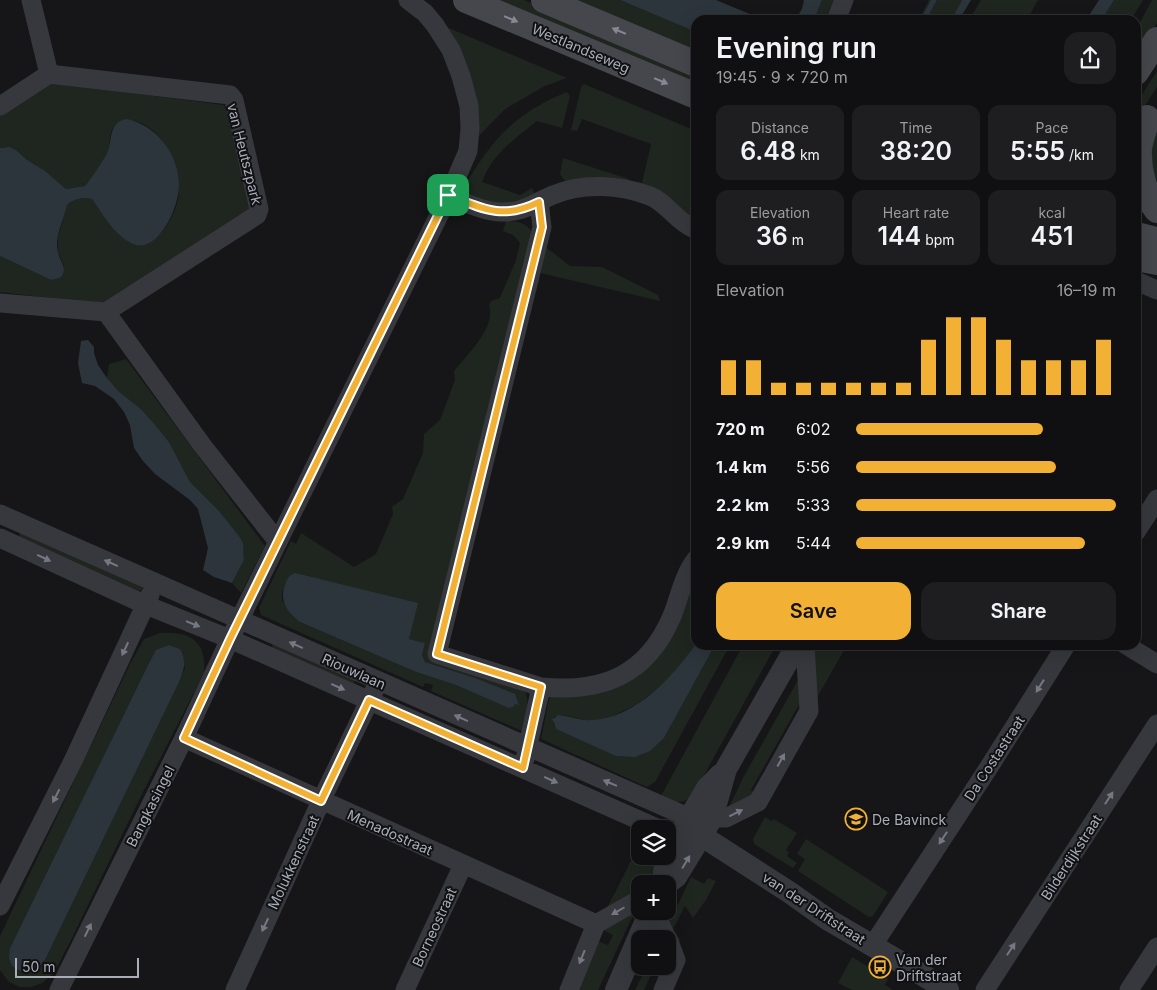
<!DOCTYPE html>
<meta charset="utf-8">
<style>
:root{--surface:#101012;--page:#1e1e20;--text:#f1f3f6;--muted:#9c9d9f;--line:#303032;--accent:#f2b134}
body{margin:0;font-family:Inter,sans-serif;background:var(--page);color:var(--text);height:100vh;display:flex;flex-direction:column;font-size:19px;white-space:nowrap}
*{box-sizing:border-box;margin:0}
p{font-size:16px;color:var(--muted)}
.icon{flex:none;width:28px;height:28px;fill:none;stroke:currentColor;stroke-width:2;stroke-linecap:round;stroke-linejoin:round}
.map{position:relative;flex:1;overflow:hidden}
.side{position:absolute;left:691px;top:15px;width:450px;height:635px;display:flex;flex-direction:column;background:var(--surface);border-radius:15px;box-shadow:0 5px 20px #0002,0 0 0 1px var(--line)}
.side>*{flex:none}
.controls{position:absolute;left:631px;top:820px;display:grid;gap:10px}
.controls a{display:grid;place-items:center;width:45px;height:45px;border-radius:10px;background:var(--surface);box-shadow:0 5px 20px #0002,0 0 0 1px var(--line);font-size:25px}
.scale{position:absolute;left:15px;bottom:12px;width:124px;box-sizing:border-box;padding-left:5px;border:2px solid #a8adb8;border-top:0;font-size:14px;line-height:18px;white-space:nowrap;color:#a8adb8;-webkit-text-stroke:4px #111113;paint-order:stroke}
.pin{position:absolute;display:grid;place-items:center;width:42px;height:42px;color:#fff;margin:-21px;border-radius:10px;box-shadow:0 2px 8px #0006}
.round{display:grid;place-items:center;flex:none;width:52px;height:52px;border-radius:15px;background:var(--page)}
.overview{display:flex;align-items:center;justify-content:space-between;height:85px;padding:0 25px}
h1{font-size:28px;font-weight:600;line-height:38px}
.stats{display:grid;grid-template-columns:repeat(3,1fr);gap:8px;height:85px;padding:5px 25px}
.stats div{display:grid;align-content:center;border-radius:12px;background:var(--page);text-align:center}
.stats b{font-size:25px;font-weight:600}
.stats small{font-size:14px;font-weight:400}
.stats p{font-size:14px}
.chart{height:140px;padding:10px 25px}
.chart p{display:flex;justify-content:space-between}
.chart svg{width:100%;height:90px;margin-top:5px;stroke:var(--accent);stroke-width:6}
.cta{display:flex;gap:10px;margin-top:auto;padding:10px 25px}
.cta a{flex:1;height:58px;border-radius:15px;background:var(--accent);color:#111;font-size:20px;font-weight:600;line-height:58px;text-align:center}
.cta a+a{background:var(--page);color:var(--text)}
ul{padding:0 25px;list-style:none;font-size:16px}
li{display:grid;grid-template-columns:80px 60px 1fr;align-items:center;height:38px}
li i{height:12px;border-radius:6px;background:var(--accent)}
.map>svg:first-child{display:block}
.green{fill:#1e261f;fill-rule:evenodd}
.water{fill:#2c353c}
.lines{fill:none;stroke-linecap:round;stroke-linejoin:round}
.stream{stroke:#2c353c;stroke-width:5}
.minor{stroke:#37383d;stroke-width:19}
.tertiary{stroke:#37383d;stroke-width:22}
.secondary{stroke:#45474d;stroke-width:26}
.oneway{fill:#858993}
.oneway2{fill:#757881}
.route-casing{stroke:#fff;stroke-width:10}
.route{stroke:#f2b134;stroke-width:6}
.labels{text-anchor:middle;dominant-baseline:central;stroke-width:4;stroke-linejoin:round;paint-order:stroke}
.street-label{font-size:14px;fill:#a8adb8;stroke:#111113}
.poi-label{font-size:14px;fill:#a8adb8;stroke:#111113;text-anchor:start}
</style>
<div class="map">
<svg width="1157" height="990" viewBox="0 0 1157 990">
<rect width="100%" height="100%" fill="#161618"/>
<path class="green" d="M492,0H524L696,72V85Z
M572,0H620L696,32V50Z
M822,0H834L825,20H814Z
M929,0H962L951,20H919Z
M981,0H1038L1027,20H969Z
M1114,0H1143L1131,20H1102Z
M1152,0H1157V23L1136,55V30Z
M444,26L567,78L545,86L505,109L477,138Z
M1157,71V87L1136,119V104Z
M48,83H56L224,105L228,114L250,209L107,302L100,304L0,292V256L51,280L60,278L64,271V266L58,252V237L67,205C73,199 84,197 92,199C102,213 113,232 129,242C154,257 177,214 179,194C179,188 176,181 175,176C170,152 167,139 145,125C137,120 126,117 117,124C108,130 111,142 108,151C104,164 92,176 85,186L66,189L36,165L26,159L16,150L4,147L0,148V115Z
M584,84L696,131V222L641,187L651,144L582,119L577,131L571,130L581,87Z
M567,92L570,96L562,128L537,121C515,139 492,154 482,182L520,195L532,188L536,197L499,205L467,194L463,189C490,141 515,113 567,92Z
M1157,120V185L1151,187L1150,133Z
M563,158L566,159L629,179L626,183H570L564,180L560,174Z
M506,221C517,221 525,222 532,232L432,644L523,687C532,701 525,716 522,731L431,691L433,685L425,683L423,687L261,615L259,608L291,541L296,544L301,533L354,567L376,554L393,514L392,507L403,499L423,453L424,434L440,420L455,380L454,371C467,355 497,326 489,305L491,301L500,298L516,260L520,243L513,235L503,231ZM292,574L417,603L409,639L425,643L422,655L425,662L495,686L511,708L456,685L416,672L300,622L285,605L282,600V592Z
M543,245L570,266L602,267L658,295L660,301L536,272Z
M126,359L265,546L241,593L232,583L244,560V552L239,536L220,512L190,482L169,442L141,409L117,391L107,378L109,364Z
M19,532L144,585L142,590L139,591L20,537Z
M696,567V644L680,666L669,678L657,689L636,705L611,717L591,721L562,715L551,719L554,722L556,729L622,757L664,738L715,645H730L655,782L647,787L541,739L549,699L552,697L623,682Z
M160,633C190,631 207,641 204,673L141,796L73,936L54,973L42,983L31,987H20L9,982L0,970V936L130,664L144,639ZM169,645L180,649L185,668L180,680L46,958L39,968L10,948L147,667Z
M274,642L356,678L353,685L271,649Z
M743,645H776L693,795C682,806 673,802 661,796Z
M816,645H847L815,701L812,652Z
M802,673L801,701L751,790L757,794L726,813L744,776Z
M765,817L772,821L774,819L797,833L786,850L789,852L787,856L797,863L793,868L754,844L753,839Z
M806,839L888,892L873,916L869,917L798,871L805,859L797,854Z
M637,849L640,850V856H652L659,860L652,874L645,884H640V890L635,895L606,910Z
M691,877L704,884L708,878L716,881L706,900L693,918L685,906L673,929L680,940L678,944L670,921Z
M637,907L598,990H575L598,941L608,945L613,935L603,930Z
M852,957L888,979L885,985L892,989L891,990H852L838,983Z
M647,966H655L644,990H635Z"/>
<path class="water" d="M620,0H716L764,20H696V32Z
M804,0H822L814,20H795L802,9Z
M962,0H971L959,20H951Z
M1099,0H1114L1102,20H1086Z
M127,119C158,126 179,155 179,186C179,207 157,259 129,242C113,233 102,213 92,199C84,197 73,199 67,205C64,220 54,236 58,252C60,263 69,268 60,278L51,280L0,256V148L9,147L16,150L26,159L45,171L66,189L85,186C92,177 99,167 105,157C114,144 106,122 127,119Z
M88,340L94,347V353L98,365L107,378L118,391L141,409L156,426L169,442L190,482L220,512L239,536L243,543L244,560L232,583L214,577L203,570L208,548L198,509L190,500L155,474L143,461L134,448L130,425L124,412L114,399L95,386L82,383L78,363L81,341Z
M295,573L418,603L409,639L425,643L422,655L425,662L475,678L515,694L519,705L515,704L513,707L509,708L456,685L416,672L300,622C287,612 279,601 285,585C287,579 289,575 295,573Z
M696,644L715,645L664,738L650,751L635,757L616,756L556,729L554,722L551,719L555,718L558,715C570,716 581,721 593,720C637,717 672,677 696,644Z
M169,645L180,649C186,661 185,667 180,680L46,958C35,974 29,977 12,966L9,958L10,948L147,667L156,650Z"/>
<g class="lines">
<path class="stream" d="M923,20L934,0"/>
<path class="minor" d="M31,0L49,74
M836,20L844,0
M0,106L49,74L230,95L234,100L259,209L257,215L106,312L0,303
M449,195C464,202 482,211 499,212C523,213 532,204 553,195C583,182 621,185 650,196C663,201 672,214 683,222C687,225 692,228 696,230
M539,202L542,227L437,654L541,687
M1136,281L1157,290
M106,312L202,445L278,542
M0,514L690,818
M1136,532L1157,499
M0,538L146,605L230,639L659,829
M1126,645L1157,664
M184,738L596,924
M525,759L541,687C603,693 647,675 672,616C680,596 683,576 696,559
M712,818H726L758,802L809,711L805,645
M0,906L74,759L150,595
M655,911L667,939
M873,945L991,764L1066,645
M59,990L184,738L230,639L400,294L449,195L468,151L470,128L469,106L461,76L451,50L435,25L425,13L408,0
M235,990L321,801L375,689
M405,990L463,865
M569,990L596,924L640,899
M663,990L676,960L668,939
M985,990L1157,724
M1129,990L1157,947"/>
<path class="tertiary" d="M678,837L702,836L789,892L827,919L948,990
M662,884L666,860L678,837L707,788L720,775
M666,884L676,877L712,818L726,769L797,645
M616,990L650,911"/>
<path class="secondary" d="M466,0L696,96
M544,0L696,64
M1136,72L1157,40
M1147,118C1145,128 1140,139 1139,149C1138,170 1144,194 1157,210
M1136,235L1157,240
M1136,258L1157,262"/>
</g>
<defs><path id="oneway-solid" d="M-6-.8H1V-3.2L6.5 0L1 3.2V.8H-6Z" transform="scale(1.25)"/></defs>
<g class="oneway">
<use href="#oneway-solid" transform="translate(511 19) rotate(23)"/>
<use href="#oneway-solid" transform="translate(619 31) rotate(-157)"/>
<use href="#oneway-solid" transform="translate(661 81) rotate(23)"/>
</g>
<g class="oneway2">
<use href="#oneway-solid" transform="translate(44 558) rotate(25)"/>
<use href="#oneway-solid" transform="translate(111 563) rotate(-156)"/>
<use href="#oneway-solid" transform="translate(193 624) rotate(22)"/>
<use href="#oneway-solid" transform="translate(296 645) rotate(-156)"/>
<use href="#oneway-solid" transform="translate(125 649) rotate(115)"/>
<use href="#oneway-solid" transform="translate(1040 686) rotate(122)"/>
<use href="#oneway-solid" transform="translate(338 687) rotate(24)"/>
<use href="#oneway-solid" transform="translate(461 718) rotate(-156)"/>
<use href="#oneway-solid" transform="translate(781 760) rotate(-61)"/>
<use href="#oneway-solid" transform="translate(551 780) rotate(24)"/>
<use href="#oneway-solid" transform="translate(610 783) rotate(-157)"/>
<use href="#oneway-solid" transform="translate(56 796) rotate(117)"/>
<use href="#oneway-solid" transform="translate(1109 798) rotate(-57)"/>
<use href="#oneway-solid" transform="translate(736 813) rotate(-26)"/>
<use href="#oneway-solid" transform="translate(943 838) rotate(123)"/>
<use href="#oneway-solid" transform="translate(686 862) rotate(-59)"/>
<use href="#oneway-solid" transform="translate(618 911) rotate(150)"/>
<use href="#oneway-solid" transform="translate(265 925) rotate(115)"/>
<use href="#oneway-solid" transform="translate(88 930) rotate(-64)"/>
<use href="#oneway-solid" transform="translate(1011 949) rotate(-57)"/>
<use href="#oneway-solid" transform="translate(582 957) rotate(112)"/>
</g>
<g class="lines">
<g class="route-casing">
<path id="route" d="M448,195C483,209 503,220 539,202L542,227L437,654L541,687L523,768L369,700L321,801L184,738L230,639Z"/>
</g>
<use href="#route" class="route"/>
</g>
<defs>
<g id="school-ring" transform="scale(1.125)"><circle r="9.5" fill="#111113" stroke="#f2b134" stroke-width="1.5"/><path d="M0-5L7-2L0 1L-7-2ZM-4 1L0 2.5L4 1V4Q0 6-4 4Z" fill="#f2b134"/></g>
<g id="bus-ring" transform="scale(1.125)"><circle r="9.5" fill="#111113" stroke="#f2b134" stroke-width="1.5"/><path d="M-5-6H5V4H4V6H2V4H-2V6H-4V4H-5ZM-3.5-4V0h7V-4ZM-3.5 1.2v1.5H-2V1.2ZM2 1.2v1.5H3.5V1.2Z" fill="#f2b134"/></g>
</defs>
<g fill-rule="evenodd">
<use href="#school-ring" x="856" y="819"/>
<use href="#bus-ring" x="880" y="967"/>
</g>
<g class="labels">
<g class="street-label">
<text transform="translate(581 48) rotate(23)">Westlandseweg</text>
<text transform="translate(245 154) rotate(76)">van Heutszpark</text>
<text transform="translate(354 671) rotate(24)">Riouwlaan</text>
<text transform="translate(994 758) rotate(-57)">Da Costastraat</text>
<text transform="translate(150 806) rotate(-63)">Bangkasingel</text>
<text transform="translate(390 832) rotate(24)">Menadostraat</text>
<text transform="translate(1071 857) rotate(-57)">Bilderdijkstraat</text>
<text transform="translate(293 862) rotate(-65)">Molukkenstraat</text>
<text transform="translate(814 908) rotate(33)">van der Driftstraat</text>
<text transform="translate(434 927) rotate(-65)">Borneostraat</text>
</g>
<g class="poi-label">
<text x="872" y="819">De Bavinck</text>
<text x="896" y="959">Van der<tspan x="896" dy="16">Driftstraat</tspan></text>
</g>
</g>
</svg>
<div class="controls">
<a><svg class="icon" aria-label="layers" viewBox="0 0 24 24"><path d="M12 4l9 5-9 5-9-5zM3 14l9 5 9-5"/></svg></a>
<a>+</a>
<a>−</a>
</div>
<div class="scale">50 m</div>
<div class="pin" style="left:448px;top:195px;background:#1e9e55"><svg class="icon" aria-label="arrive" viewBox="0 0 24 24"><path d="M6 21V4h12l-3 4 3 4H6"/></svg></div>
<section class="side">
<div class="overview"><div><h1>Evening run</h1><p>19:45 · 9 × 720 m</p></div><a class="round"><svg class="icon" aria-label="share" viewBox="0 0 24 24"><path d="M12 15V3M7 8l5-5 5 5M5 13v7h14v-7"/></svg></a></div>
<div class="stats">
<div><p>Distance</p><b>6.48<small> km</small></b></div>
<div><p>Time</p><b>38:20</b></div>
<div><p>Pace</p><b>5:55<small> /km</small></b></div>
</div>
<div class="stats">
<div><p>Elevation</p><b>36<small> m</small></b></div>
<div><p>Heart rate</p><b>144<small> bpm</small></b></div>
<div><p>kcal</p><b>451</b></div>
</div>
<div class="chart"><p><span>Elevation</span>16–19 m</p>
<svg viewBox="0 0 160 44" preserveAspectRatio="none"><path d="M5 44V27M15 44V27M25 44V38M35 44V38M45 44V38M55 44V38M65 44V38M75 44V38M85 44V17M95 44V6M105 44V6M115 44V17M125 44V27M135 44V27M145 44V27M155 44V17"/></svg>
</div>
<ul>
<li><b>720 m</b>6:02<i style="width:72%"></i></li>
<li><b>1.4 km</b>5:56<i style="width:77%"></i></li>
<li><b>2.2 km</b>5:33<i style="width:100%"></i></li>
<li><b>2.9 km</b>5:44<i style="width:88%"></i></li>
</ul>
<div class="cta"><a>Save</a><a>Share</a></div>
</section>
</div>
